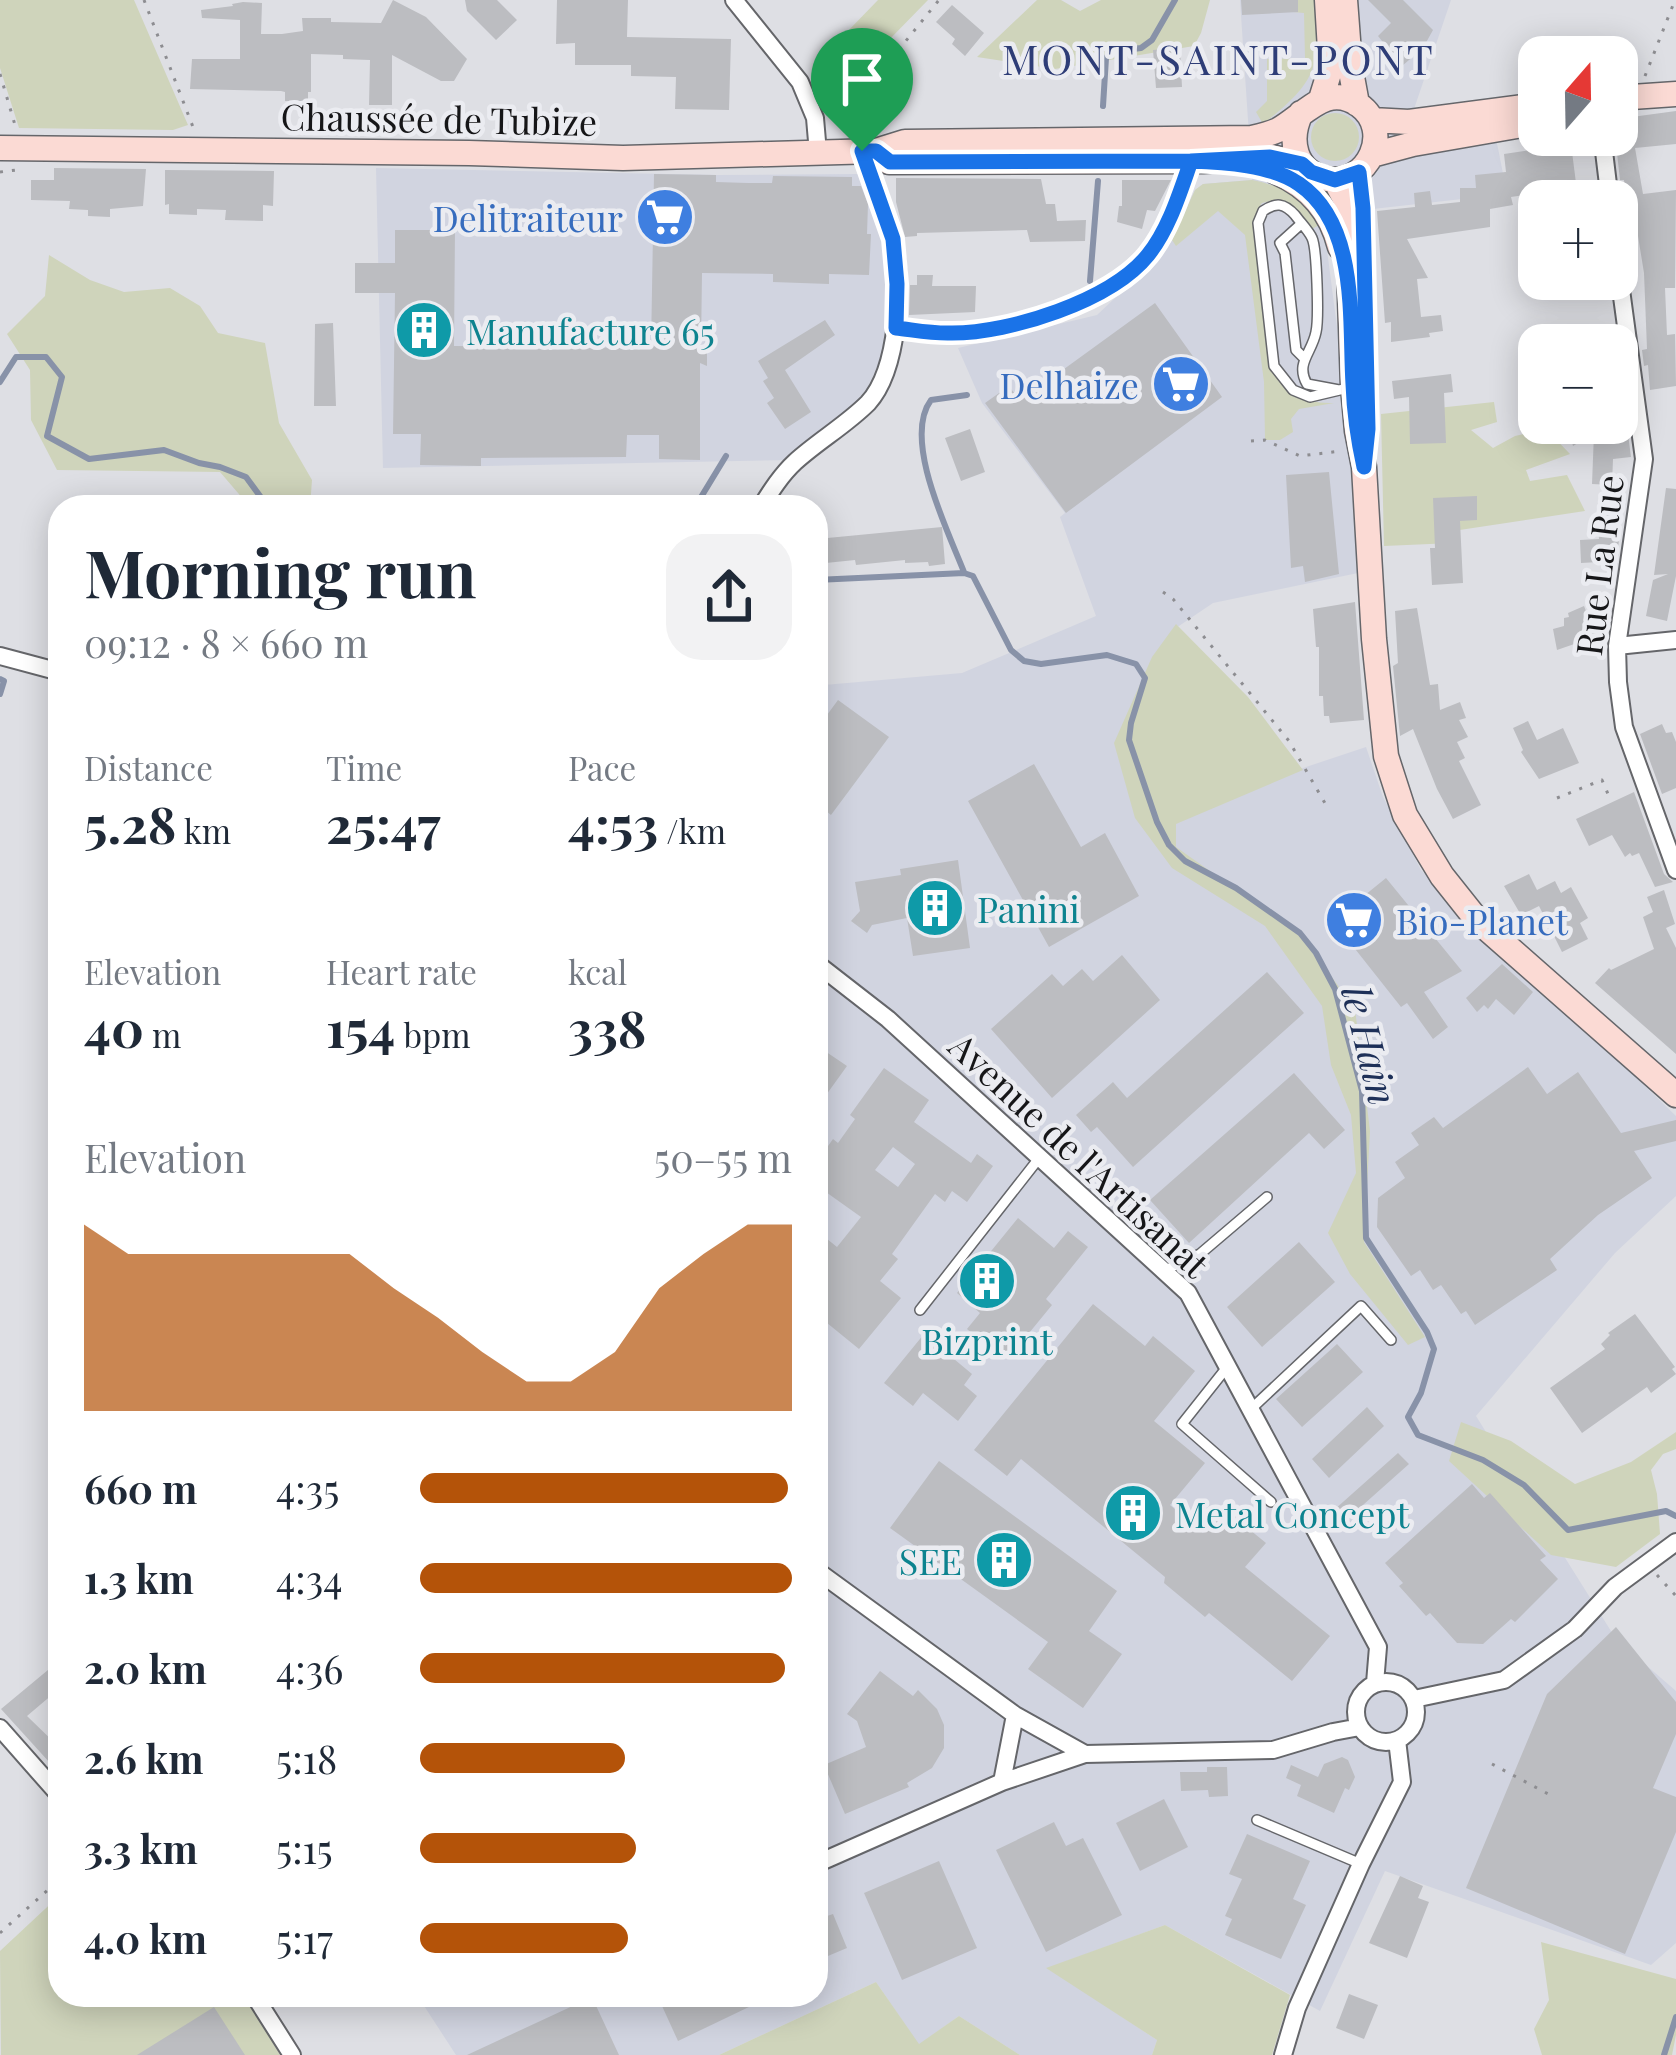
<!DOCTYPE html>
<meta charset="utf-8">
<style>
:root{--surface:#fff;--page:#f2f2f3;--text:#1f2937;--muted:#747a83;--accent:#b45309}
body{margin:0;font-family:"Playfair Display",serif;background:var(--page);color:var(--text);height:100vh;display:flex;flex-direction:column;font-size:45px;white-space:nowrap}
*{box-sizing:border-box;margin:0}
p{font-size:39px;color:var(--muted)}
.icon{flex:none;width:66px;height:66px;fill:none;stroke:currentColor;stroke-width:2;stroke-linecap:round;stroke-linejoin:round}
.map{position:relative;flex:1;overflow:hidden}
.sheet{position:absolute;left:48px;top:495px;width:780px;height:1512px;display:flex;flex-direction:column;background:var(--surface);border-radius:36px;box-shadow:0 6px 30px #0003}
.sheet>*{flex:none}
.needle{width:78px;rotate:20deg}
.fabs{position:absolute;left:1518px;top:36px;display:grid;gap:24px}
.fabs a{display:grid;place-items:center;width:120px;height:120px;border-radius:24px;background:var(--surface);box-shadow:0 6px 30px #0003;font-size:60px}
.pin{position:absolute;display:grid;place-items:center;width:102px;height:102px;color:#fff;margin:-123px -51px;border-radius:50% 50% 50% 0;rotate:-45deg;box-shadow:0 0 12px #0007}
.pin .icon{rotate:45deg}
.round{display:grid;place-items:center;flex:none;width:126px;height:126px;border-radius:36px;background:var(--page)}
.overview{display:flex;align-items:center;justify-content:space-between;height:204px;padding:0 36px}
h1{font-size:66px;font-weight:700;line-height:90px}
.figures{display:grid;grid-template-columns:repeat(3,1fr);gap:18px;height:204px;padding:12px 36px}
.figures div{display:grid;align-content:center}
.figures b{font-size:51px;font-weight:700}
.figures small{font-size:33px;font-weight:400}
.figures p{font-size:33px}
.chart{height:336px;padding:24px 36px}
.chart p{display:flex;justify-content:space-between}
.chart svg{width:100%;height:216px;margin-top:12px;fill:var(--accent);opacity:.7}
ul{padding:0 36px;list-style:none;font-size:39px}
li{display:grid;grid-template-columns:192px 144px 1fr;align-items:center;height:90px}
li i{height:30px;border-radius:15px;background:var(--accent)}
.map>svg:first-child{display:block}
.built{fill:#d1d4e0}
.green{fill:#cfd4bb}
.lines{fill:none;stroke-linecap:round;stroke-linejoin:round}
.stream{stroke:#8892a8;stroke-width:6}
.building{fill:#bcbdc1;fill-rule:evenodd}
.lane-casing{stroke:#65666a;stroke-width:12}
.street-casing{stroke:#65666a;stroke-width:20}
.secondary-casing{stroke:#65666a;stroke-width:27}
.path{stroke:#8d8d91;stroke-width:3;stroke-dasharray:3 9;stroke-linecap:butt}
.lane{stroke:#fff;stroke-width:9}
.street{stroke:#fff;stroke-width:16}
.secondary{stroke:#fbdad4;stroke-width:24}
.route-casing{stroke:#fff;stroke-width:24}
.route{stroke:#1a73e8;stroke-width:15}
.labels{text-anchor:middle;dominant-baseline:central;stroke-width:9;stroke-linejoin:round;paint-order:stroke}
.street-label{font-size:36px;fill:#161618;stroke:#ebecf1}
.shop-label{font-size:36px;fill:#366cbe;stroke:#ebecf1;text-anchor:end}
.culture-label{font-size:36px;fill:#0d838f;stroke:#ebecf1;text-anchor:start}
.water-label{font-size:39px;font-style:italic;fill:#1e3058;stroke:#ebecf1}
.quarter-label{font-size:42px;letter-spacing:3px;fill:#2e3d77;stroke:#ebecf1}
</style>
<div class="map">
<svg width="1676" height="2055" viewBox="0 0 1676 2055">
<rect width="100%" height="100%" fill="#dedfe4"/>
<path class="built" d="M1240,0H1451L1414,109L1421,149L1496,138L1507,194L1319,215L1327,250L1348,412L1358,573L1213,603L1176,628L1297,770L1366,747L1383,797L1421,870L1676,1116V1196L1615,1253L1476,1416L1616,1639L1676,1691V1943L1651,1965L1385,1871L1320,2011L1165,1925L1048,1968L1157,2040L1152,2055H1020L959,2016L919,2045L876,1982L719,2055H456L417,1995H816V697L824,685L962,673L1096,616L1060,517L1065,513L982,403L958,348L1097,315L1132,282L1171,240L1195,190L1203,184L1252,180Z
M376,168L716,175L858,174L867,179L890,258L891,328L883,354L868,387L847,414L791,460L383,468Z"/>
<path class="green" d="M0,0H134L188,125L173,130L19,128L0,68Z
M878,0H928L888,41L853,107L843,110L813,67Z
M1037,0H1061L1080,11L1101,0H1210L1201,33L1194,46L1055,69L977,57Z
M1292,0H1314C1315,19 1318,40 1315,58C1312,86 1283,108 1263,124L1256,112L1267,101V59L1305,58L1304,13L1293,12Z
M1311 137a24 24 0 1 1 48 0a24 24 0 1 1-48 0Z
M1252,180C1281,186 1306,196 1319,225L1312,229L1295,208L1279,199L1262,203L1257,210L1276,375C1289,398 1308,403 1334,403L1299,409L1291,419L1293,432L1280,440H1265L1264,382L1245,235L1218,211L1176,246L1172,240L1195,190L1203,184Z
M49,255L90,280L124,292L170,288L200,306L218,333L265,343L279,423L312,480L310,507H250L220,472L57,470L31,420L30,370L7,334L45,296Z
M1494,402L1497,422L1471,430L1493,448L1515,436L1546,429L1570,454L1526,470L1530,481L1567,475L1585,511L1453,531V543L1384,546L1381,414Z
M1176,624L1248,697L1303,770L1176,824V847L1302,936L1355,1009L1370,1131L1364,1242L1425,1337L1408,1345L1350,1274L1328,1233L1356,1173L1351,1115L1331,1065L1322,1006L1265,926L1172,868L1135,818L1114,743L1152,657Z
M1461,1422L1511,1441L1575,1484L1631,1462L1676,1432V1449L1663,1454L1651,1470L1657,1494L1660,1534L1616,1567L1551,1555L1449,1461Z
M60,1895V1995H241L249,2001L280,2055H1L0,1951Z
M1165,1925L1290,1995L1272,2055H1152L1157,2040L1046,1968Z
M1541,1942L1676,1979V2035L1672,2055H1542L1534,2029L1549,2000Z
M876,1982L919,2044L959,2016L1020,2055H719Z"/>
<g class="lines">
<path class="stream" d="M1103,106L1106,58L1110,52L1141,48L1152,40L1175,0
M1090,281L1098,181
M0,382L16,357H46L62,377L47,436L89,459L164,450L199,463L220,467L246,477L268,507
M695,507L726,456
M964,572C948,531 902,439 931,400L967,395
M816,580L964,573L973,576L1011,650L1024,661L1041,664L1107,655L1136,664L1145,678L1131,723L1129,740L1157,822L1169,845L1185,861L1236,888L1300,933L1316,953L1335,989L1362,1091L1366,1238L1427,1332L1434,1349L1421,1393L1408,1417L1418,1435L1483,1460L1524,1485L1568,1530L1666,1511L1676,1516
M0,679L4,681L0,694
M1664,2055L1676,2017"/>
</g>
<path class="building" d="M393,0L426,17L467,59L454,81H441L392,55V105H369L370,60L343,59V55L311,54V92H308V102L285,101V92L281,91L190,89L192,59H240V20L202,18L201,10L233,6L232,4L243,2L262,3L261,34H282L303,31L302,18H331V22L381,23Z
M465,0H497L517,20L496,40L467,11Z
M557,0H628L627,37L731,39L729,110L675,109L676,77L631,76V65H575V43L556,44Z
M1241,0H1298V12L1242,15Z
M1368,0H1403L1433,30L1423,48L1402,66L1378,36L1391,23Z
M952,5L984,33L965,56L952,44L955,39L936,22Z
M1180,48L1182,87L1156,88L1153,50Z
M1676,111V144L1635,148L1643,194L1676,190L1675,288H1665L1667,335L1675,334L1676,386L1650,390L1648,365L1644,366L1642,350L1647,349L1644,273L1638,236L1631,237L1624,180H1620L1615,135H1617V119Z
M1571,144L1576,183L1552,185L1553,191L1511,197L1513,205L1490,209V227L1407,239L1428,278L1417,279L1421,317L1441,315L1443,331L1429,333L1430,337L1391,342V322L1385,323L1377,211L1415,207L1414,193L1430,191L1432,205L1460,202V188H1476L1475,175L1506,172L1504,154Z
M54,168L146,169L143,206L110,209V217L88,216V210L69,209L70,201L31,200V180H54Z
M165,170L274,171L273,206L263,205V221L225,220L226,210L197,209V215L169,214V204L165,205Z
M654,174L716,175V182L748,183H772L773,176L852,177V186H861L868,204L867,234H871L869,275L829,274V284L773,282V274L702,273L701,346L707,350V366L700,363V460L659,459V435H627L626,457L481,458V466L420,465L421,434H393L395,293H355V263H395V230H455L454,346L651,348Z
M896,178L1041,179L1046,204H1055L1057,221L1086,220L1085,241L1030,242L1027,230L917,233V236L905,237L896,202Z
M1122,180H1171L1155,211L1147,210L1142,229L1117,222L1119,206H1122Z
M917,275H933L932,286H976L975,312L909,315L910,285H917Z
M1155,303L1222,397L1066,513L985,403L1009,386L1020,401Z
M825,320L835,335L785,370L811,412L785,429L767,403L774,398L763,381L768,378L758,361Z
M333,323L336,406H314L315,324Z
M1451,374L1453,392L1444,393L1446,443L1410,444L1409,397L1394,399L1392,381Z
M1578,423H1611L1613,436L1628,434L1631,457L1613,459L1612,485L1592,484L1594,433L1573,446L1568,425Z
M970,429L985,472L961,481L945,438Z
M1329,472L1339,574L1305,582L1303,566L1291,568L1286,475Z
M1666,488L1676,489V576L1667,621L1646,616L1653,580L1668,574L1654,575Z
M1477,496V520L1460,521L1463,583L1432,585L1430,548H1435L1433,498Z
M1620,509L1621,527L1616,561L1581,563L1580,540L1599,539L1597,511Z
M942,527L945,564L929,566L928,562L905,563V560L856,565L855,560L816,564L817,539Z
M1355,602L1364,720L1330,723L1329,716H1324L1323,696H1319V647H1316L1313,609Z
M1584,606L1588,616L1605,615L1607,623L1606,633L1557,650L1553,629L1564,626V618L1569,617L1568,613Z
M1417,608L1430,685L1438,684L1440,710L1460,702L1466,718L1459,720L1468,737L1457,742L1465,758L1459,761L1481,805L1453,819L1437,789L1413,729L1400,736L1393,666L1398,663L1395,611Z
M838,700L889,737L831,815L816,803V730Z
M1528,721L1537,740L1563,728L1579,763L1539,779L1521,752L1523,750L1513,728Z
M1662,724L1666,733L1672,732L1676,742V788L1662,794L1640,734Z
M1034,764L1081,847L1105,833L1139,896L1049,947L968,801Z
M1634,792L1664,874L1673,882L1655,887L1639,853L1632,856L1630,853L1625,857L1612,835L1589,846L1576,819Z
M958,860L970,948L913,956L907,918L872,925L867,933L851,921L860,911L855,882L901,875L900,869Z
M1529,874L1537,890L1555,881L1561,893L1571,887L1588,918L1580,923L1588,939L1562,952L1539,906L1521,915L1504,886Z
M1386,878L1462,971L1424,992L1448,1027L1433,1039L1407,1003L1401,1007L1333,921Z
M1664,890L1675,924L1666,928L1676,948V1054L1595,983L1609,968L1611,970L1654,949L1643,917L1653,912L1647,897Z
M1122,955L1160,1000L1052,1098L991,1029L1052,974L1063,986L1082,969L1093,981Z
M1502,964L1533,992L1514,1015L1496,999L1488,1009L1484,1005L1477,1012L1466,998Z
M1267,972L1304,1013L1133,1167L1097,1127L1091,1132L1076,1115L1113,1082L1127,1098Z
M816,1045L847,1066L816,1109Z
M1528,1067L1547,1094L1578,1072L1621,1133L1676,1120V1141L1634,1151L1652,1178L1598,1215L1550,1259L1557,1270L1475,1325L1466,1311L1461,1314L1441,1285L1433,1290L1420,1270L1411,1276L1377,1227L1378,1198L1405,1178L1395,1162L1419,1145L1411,1133L1434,1117L1443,1128Z
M884,1068L929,1100L914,1122L971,1163L977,1154L993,1166L967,1202L952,1191L945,1202L935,1194L892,1254L898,1259L880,1281L901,1298L859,1349L816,1314V1230L837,1247L861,1217L816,1185V1163L833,1139L838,1143L855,1119L850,1115ZM893,1147L915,1164L898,1187L875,1170Z
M1294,1073L1345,1130L1324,1149L1309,1133L1189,1243L1150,1200Z
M1018,1218L1054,1248L1068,1231L1088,1247L1046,1299L1052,1305L1011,1355L999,1357L967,1329L980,1313L957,1293Z
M1299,1242L1335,1282L1262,1347L1227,1307Z
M1093,1304L1145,1346L1153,1336L1195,1371L1154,1421L1205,1463L1170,1505L1203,1533L1223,1508L1266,1543L1245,1567L1330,1636L1292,1681L1209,1613L1205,1617L1164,1583L1165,1577L1021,1459L1007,1476L974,1450Z
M1635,1314L1675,1367L1672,1369L1676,1374L1651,1393L1647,1387L1582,1433L1550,1388L1605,1349L1601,1344L1610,1335L1608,1333Z
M924,1334L972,1374L964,1385L977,1396L958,1421L923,1393L913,1406L884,1383Z
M1337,1344L1363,1372L1302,1427L1276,1399Z
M1367,1407L1384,1426L1329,1478L1312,1459Z
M1398,1453L1409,1464L1345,1521L1334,1510Z
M939,1461L1117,1591L1089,1631L1122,1654L1083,1708L1028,1669L1048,1642L890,1528Z
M1472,1484L1484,1498L1490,1493L1546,1556L1540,1560L1558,1579L1515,1622L1511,1619L1483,1644L1457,1643L1430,1613L1426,1616L1399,1586L1403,1583L1385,1563Z
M1616,1627L1676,1702V1734L1653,1788L1676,1797V1832L1625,1954L1466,1888L1547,1694Z
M60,1660V1688L27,1716L60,1748V1774L1,1709Z
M880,1671L913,1696L918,1690L937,1709L944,1725V1748L932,1768L907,1783L909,1787L845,1814L824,1765L866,1747L857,1721L847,1714Z
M1342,1757L1348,1760L1355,1777L1349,1790L1345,1788L1334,1813L1297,1796L1301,1785L1286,1778L1291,1765L1318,1777L1324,1764Z
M1207,1767H1227L1228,1796L1209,1797L1208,1790L1181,1791L1180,1772H1207Z
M1164,1799L1188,1847L1140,1871L1116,1823Z
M1054,1822L1066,1846L1083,1838L1122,1915L1046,1952L996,1850Z
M1247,1834L1310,1861L1293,1899L1306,1905L1281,1959L1225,1935L1232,1919L1225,1916L1242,1879L1229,1874Z
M939,1861L977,1948L902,1980L864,1893Z
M1400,1876L1423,1886L1418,1898L1429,1902L1407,1958L1369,1943Z
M816,1891L827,1916L833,1914L847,1948L816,1961Z
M1349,1994L1378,2005L1364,2039L1336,2028Z
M657,1995H746L751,2006L678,2041Z
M592,1997L619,2055H467Z
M214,2007L245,2055H137Z"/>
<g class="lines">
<g class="lane-casing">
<path id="lane" d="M1301,224L1280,243L1285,253L1296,350L1304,358
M1339,390L1307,384C1295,363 1312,353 1316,332C1319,319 1317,248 1312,238C1309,231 1300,222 1295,215C1284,203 1276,202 1263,211L1258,223L1274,366L1293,390L1310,397L1348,388
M1165,1270L1200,1254L1267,1197
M920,1310L1040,1157
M1228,1366L1182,1424L1271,1502
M1251,1409L1361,1306L1391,1340
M1257,1820L1361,1864"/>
</g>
<g class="street-casing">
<path id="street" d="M734,0L800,82L815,118L818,153
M1602,135L1610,201
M1617,260L1644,459L1617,646L1618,682L1624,727L1676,870
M896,328C914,330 934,333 952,333C1010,333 1110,301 1148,255C1169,229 1180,192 1191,161
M761,507C771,491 781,475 795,462C818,441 846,425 868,403C899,369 903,283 893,240C886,210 871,180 862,151
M1617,646L1676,640
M0,656L60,672
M816,963L888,1019L1188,1293L1378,1647L1375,1683
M816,1570L1015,1715L1085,1754L1002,1782L1015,1715
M1356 1712a30 30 0 1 1 60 0a30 30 0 1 1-60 0Z
M1414,1699L1504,1680L1575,1629L1615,1587L1676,1542
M0,1728L60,1796
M1085,1754L1273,1750L1333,1732L1360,1727
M816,1864L1002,1782
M254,1995L292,2055
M1283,2055L1297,2008L1361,1864L1402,1782L1397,1740"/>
</g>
<g class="secondary-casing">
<path id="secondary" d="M1345,0L1350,66L1357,104
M1617,98L1676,94
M1321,99L1331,67L1327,0
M1372,120L1409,122L1539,105
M0,148L469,153L623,158L876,151L905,142L1252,138C1261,136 1270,134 1278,130C1305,115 1327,82 1359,105C1394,130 1368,187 1327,179C1294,172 1288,140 1301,113
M876,151L889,162L1203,161L1271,157L1302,164
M1372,155L1413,144L1539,122
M1276,172C1310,187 1331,211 1340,247
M1335,180L1345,199L1347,209L1353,387L1357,431L1364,467L1374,639L1386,756L1405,815L1442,876L1477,920L1676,1095"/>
</g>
<path class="path" d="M144,0L193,127
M0,74L15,125
M1645,76L1675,0
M849,132L888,63L939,0
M0,172L16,170
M1251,441L1265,440L1300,456L1341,451
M1163,592L1173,599L1289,741L1326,805
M1557,798L1602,780L1608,794
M1657,1575L1676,1596
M1492,1764L1552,1796
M0,1933L60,1879"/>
<use href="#lane" class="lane"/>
<use href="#street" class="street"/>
<use href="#secondary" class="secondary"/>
</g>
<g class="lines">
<g class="route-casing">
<path id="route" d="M862,151H876L890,162L1191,161C1224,162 1272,165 1299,184C1359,225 1349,320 1353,384C1354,412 1358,440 1364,467L1368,429L1363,208L1359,172L1335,180L1311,172L1302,164L1270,157L1191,161C1180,192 1169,229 1148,255C1111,301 1010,333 952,333C934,334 914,330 896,328L897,284L893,239L862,151"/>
</g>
<use href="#route" class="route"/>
</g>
<defs>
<g id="supermarket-disc" transform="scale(3)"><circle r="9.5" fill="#3f7fe0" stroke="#ebecf1"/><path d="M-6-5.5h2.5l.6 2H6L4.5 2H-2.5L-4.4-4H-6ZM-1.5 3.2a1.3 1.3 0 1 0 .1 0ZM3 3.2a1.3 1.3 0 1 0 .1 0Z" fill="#fff"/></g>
<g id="building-disc" transform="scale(3)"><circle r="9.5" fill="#0f9aa8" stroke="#ebecf1"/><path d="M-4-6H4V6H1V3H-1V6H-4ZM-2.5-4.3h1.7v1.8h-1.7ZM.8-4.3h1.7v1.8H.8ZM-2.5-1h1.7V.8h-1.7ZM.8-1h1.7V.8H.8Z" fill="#fff"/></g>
</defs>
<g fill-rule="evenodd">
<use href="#supermarket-disc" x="665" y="217"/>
<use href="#building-disc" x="424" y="330"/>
<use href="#supermarket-disc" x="1181" y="384"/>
<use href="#building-disc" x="935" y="908"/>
<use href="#supermarket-disc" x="1354" y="920"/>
<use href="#building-disc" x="987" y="1281"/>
<use href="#building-disc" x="1133" y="1513"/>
<use href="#building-disc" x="1004" y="1560"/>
</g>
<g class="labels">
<g class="street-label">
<text transform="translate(439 118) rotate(1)">Chaussée de Tubize</text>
<text transform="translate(1598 565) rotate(-83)">Rue La Rue</text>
<text transform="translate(1080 1154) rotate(43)">Avenue de l'Artisanat</text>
</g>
<g class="shop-label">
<text x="623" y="217">Delitraiteur</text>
<text x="1139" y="384">Delhaize</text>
<text x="1396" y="920" text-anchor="start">Bio-Planet</text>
</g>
<g class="culture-label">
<text x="466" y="330">Manufacture 65</text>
<text x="977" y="908">Panini</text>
<text x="987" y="1340" text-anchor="middle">Bizprint</text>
<text x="1175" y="1513">Metal Concept</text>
<text x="962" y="1560" text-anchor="end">SEE</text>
</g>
<g class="water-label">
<text transform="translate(1371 1045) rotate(76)">le Hain</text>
</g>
<g class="quarter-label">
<text x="1219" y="58">MONT-SAINT-PONT</text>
</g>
</g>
</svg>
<div class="fabs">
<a><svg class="needle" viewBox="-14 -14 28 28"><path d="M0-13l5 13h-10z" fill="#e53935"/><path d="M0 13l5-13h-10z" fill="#747a83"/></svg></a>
<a>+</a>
<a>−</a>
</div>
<div class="pin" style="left:862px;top:151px;background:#1e9e55"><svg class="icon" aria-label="arrive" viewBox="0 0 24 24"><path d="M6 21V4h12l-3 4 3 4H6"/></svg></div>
<section class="sheet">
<div class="overview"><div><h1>Morning run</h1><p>09:12 · 8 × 660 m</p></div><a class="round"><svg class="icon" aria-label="share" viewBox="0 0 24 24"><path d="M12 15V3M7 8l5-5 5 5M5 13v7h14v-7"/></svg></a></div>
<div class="figures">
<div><p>Distance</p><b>5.28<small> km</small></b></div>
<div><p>Time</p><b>25:47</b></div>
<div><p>Pace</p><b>4:53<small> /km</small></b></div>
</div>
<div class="figures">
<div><p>Elevation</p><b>40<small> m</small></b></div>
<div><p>Heart rate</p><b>154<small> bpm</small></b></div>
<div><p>kcal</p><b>338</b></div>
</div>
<div class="chart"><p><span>Elevation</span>50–55 m</p>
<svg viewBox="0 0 160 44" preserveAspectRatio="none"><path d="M0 44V6L10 12L20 12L30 12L40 12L50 12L60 12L70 19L80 25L90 32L100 38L110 38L120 32L130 19L140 12L150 6L160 6V44z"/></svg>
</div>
<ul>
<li><b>660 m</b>4:35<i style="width:99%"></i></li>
<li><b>1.3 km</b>4:34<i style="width:100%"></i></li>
<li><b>2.0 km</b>4:36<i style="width:98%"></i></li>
<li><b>2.6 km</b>5:18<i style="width:55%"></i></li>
<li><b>3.3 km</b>5:15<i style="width:58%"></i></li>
<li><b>4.0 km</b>5:17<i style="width:56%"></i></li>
</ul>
</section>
</div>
